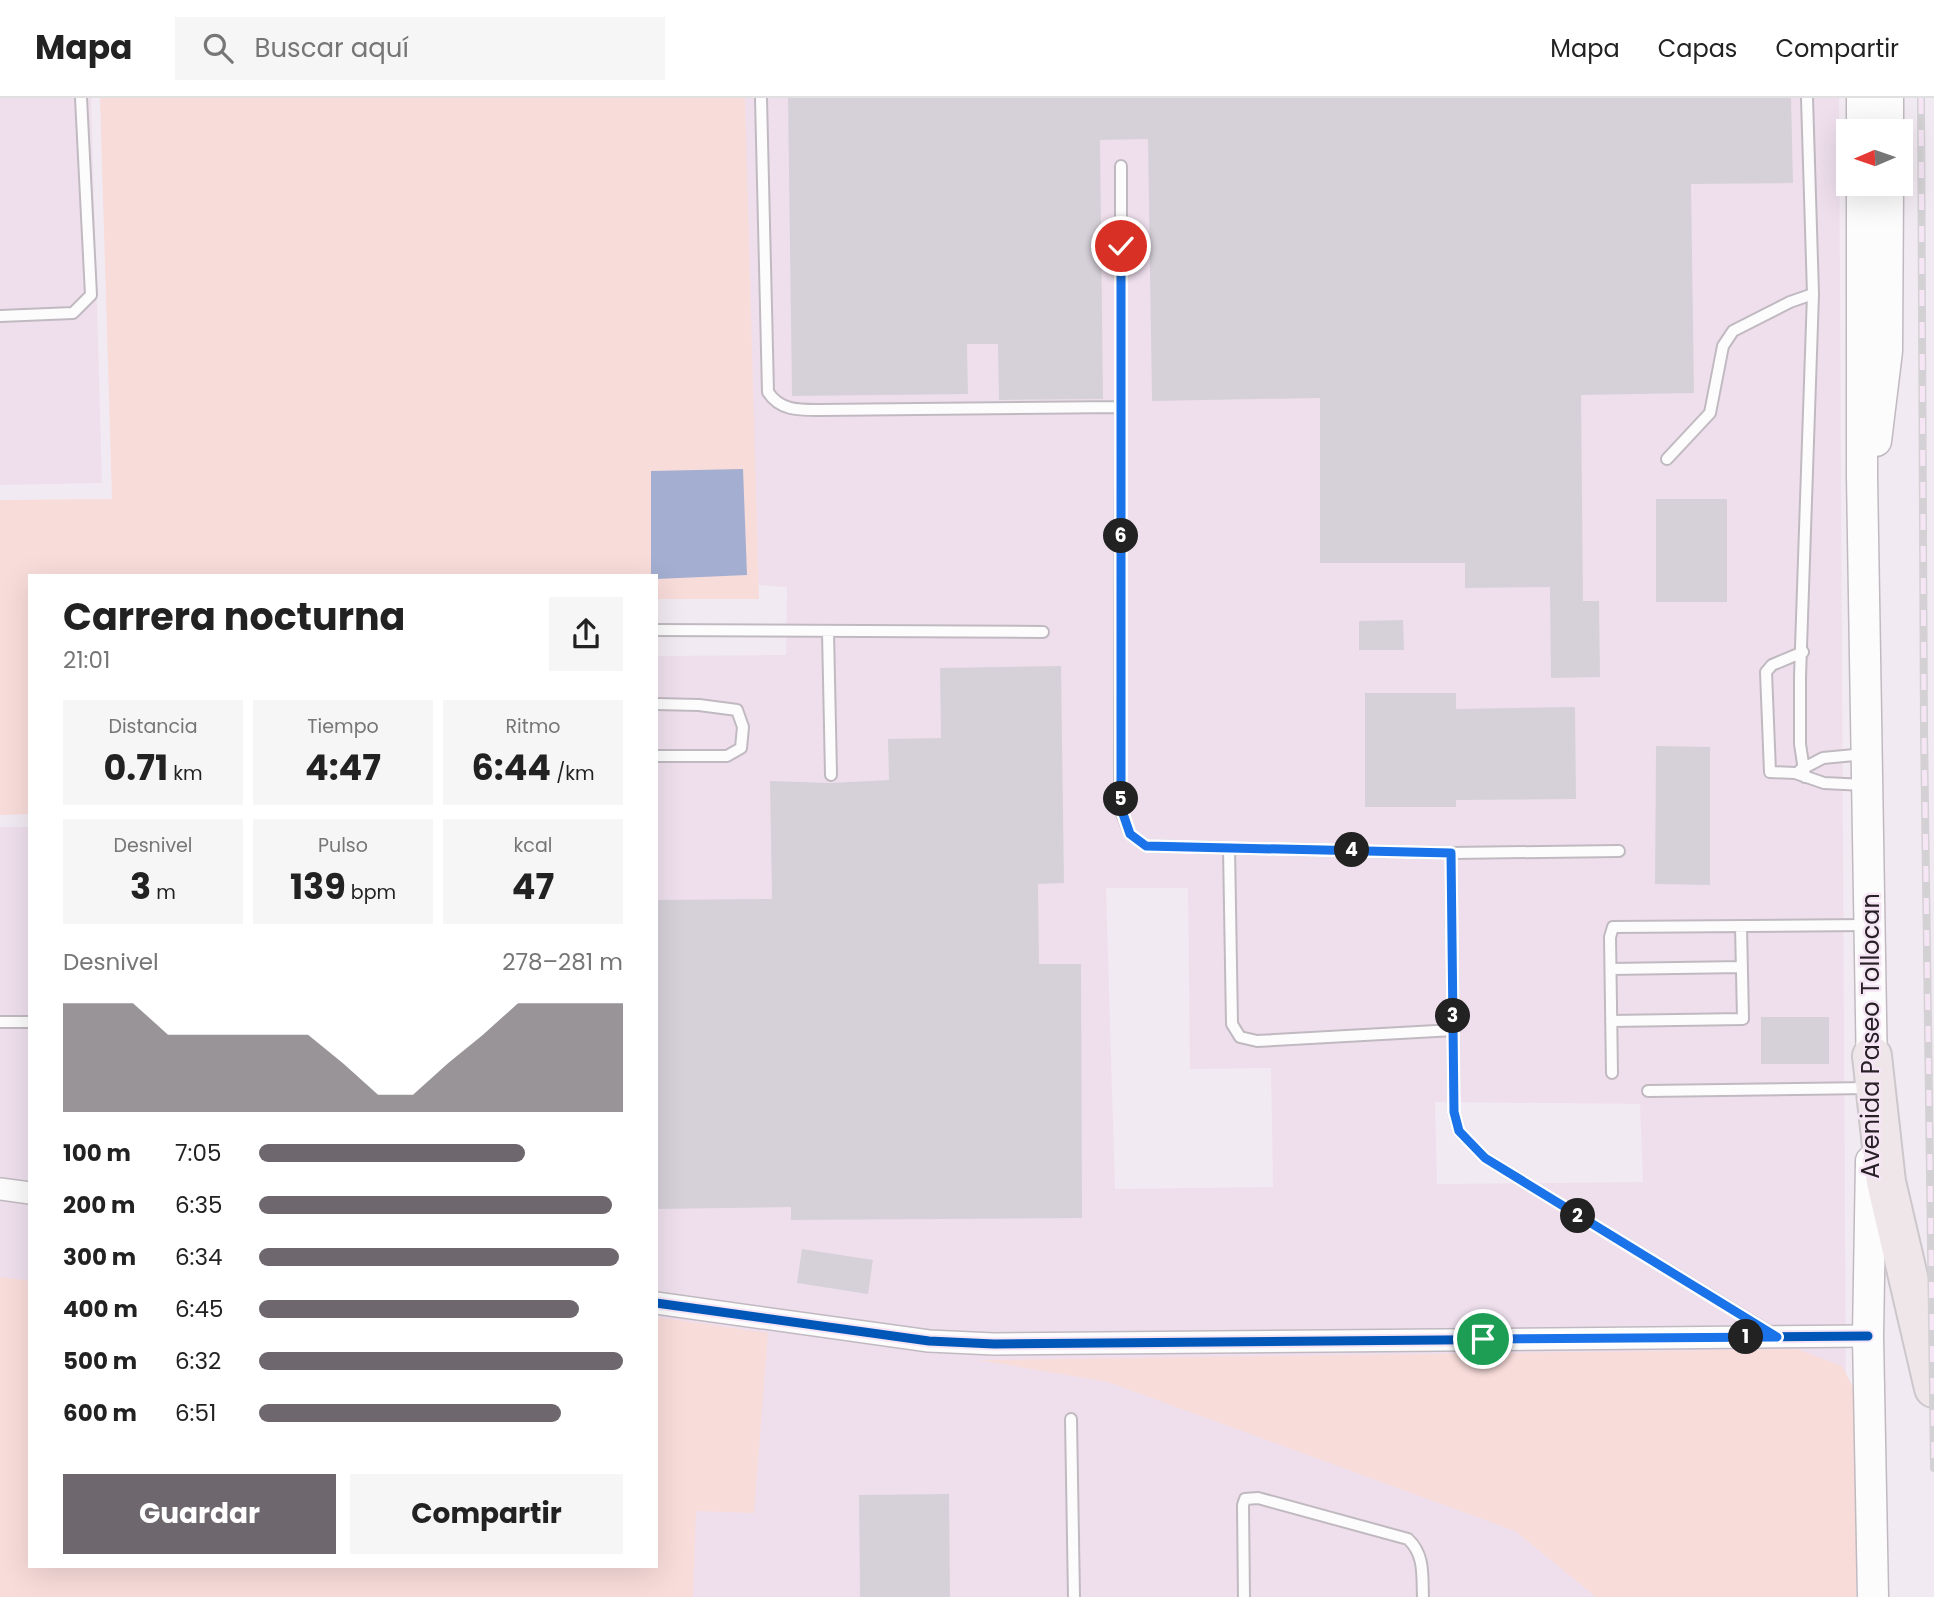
<!DOCTYPE html>
<html lang="es">
<meta charset="utf-8">
<style>
:root{--surface:#fff;--page:#f6f6f6;--text:#222;--muted:#767676;--line:#e0e0e0;--accent:#6e676d}
body{margin:0;font-family:Poppins,sans-serif;background:var(--page);color:var(--text);height:100vh;display:flex;flex-direction:column;font-size:26px;white-space:nowrap}
*{box-sizing:border-box;margin:0}
p{font-size:23px;color:var(--muted)}
.icon{flex:none;width:38px;height:38px;fill:none;stroke:currentColor;stroke-width:2;stroke-linecap:round;stroke-linejoin:round}
.map{position:relative;flex:1;overflow:hidden}
.details{position:absolute;left:28px;top:476px;width:630px;height:994px;display:flex;flex-direction:column;background:var(--surface);border-radius:0px;box-shadow:0 7px 28px #0002}
.details>*{flex:none}
.needle{width:46px;rotate:268deg}
.fabs{position:absolute;left:1836px;top:21px;display:grid;gap:14px}
.fabs a{display:grid;place-items:center;width:77px;height:77px;border-radius:0px;background:var(--surface);box-shadow:0 7px 28px #0002;font-size:35px}
.pin{position:absolute;display:grid;place-items:center;width:60px;height:60px;color:#fff;margin:-30px;border:4px solid #fff;border-radius:50%;box-shadow:0 2px 7px #0007}
.km{position:absolute;width:35px;height:35px;margin:-18px;border-radius:50%;background:#222;color:#fff;font-size:19px;line-height:35px;text-align:center}
.round{display:grid;place-items:center;flex:none;width:74px;height:74px;border-radius:0px;background:var(--page)}
.summary{display:flex;align-items:center;justify-content:space-between;height:119px;padding:0 35px}
h1{font-size:38px;font-weight:700;line-height:52px}
.metrics{display:grid;grid-template-columns:repeat(3,1fr);gap:10px;height:119px;padding:7px 35px}
.metrics div{display:grid;align-content:center;border-radius:0px;background:var(--page);text-align:center}
.metrics b{font-size:35px;font-weight:700}
.metrics small{font-size:19px;font-weight:400}
.metrics p{font-size:19px}
.chart{height:196px;padding:14px 35px}
.chart p{display:flex;justify-content:space-between}
.chart svg{width:100%;height:126px;margin-top:7px;fill:var(--accent);opacity:.7}
.action{display:flex;gap:14px;margin-top:auto;padding:14px 35px}
.action a{flex:1;height:80px;border-radius:0px;background:var(--accent);color:#fff;font-size:28px;font-weight:700;line-height:80px;text-align:center}
.action a+a{background:var(--page);color:var(--text)}
ul{padding:0 35px;list-style:none;font-size:23px}
li{display:grid;grid-template-columns:112px 84px 1fr;align-items:center;height:52px}
li i{height:18px;border-radius:9px;background:var(--accent)}
header{display:flex;align-items:center;gap:42px;box-sizing:border-box;height:98px;padding:0 35px;background:var(--surface);border-bottom:2px solid var(--line)}
header strong{font-size:33px}
nav{display:flex;gap:38px;margin-inline-start:auto;font-size:24px}
.search{width:490px;height:63px;background:var(--page);display:flex;align-items:center;gap:18px;box-sizing:border-box;padding:0 24px;border-radius:0px;color:var(--muted);font-size:26px}
.map>svg:first-child{display:block}
.built{fill:#efdfed;fill-rule:evenodd}
.green{fill:#f8dcda}
.water{fill:#a3aed0}
.building{fill:#d6d1d9}
.lines{fill:none;stroke-linecap:round;stroke-linejoin:round}
.lane-casing{stroke:#c0bac0;stroke-width:14}
.street-casing{stroke:#c0bac0;stroke-width:24}
.secondary-casing{stroke:#c0bac0;stroke-width:33}
.highway-casing{stroke:#cbc7cb;stroke-width:42}
.lane{stroke:#fdfcfd;stroke-width:10}
.street{stroke:#fdfcfd;stroke-width:21}
.secondary{stroke:#fdfcfd;stroke-width:30}
.highway{stroke:#efe6ea;stroke-width:38}
.rail-casing{stroke:#d3d1d3;stroke-width:8}
.rail{stroke:#f6e6f5;stroke-width:5;stroke-dasharray:16;stroke-linecap:butt}
.cycleway-casing{stroke:#f6e6f5;stroke-width:13}
.cycleway{stroke:#0057b8;stroke-width:9}
.route-casing{stroke:#fff;stroke-width:14}
.route{stroke:#1a73e8;stroke-width:9}
.labels{text-anchor:middle;dominant-baseline:central;stroke-width:5;stroke-linejoin:round;paint-order:stroke}
.street-label{font-size:24px;fill:#272126;stroke:#f6e6f5}
</style>
<header>
<strong>Mapa</strong>
<div class="search"><svg class="icon" aria-label="search" viewBox="0 0 24 24"><circle cx="10" cy="10" r="6"/><path d="M15 15l6 6"/></svg>Buscar aquí</div>
<nav><a>Mapa</a><a>Capas</a><a>Compartir</a></nav>
</header>
<div class="map">
<svg width="1934" height="1499" viewBox="0 0 1934 1499">
<rect width="100%" height="100%" fill="#f2eaf2"/>
<path class="built" d="M0,0H91L102,385L0,387Z
M733,0H1839L1847,1499H0V729H30V1468H656V558L786,557L787,489L746,486ZM1106,790H1188L1190,971L1271,970L1273,1089L1115,1091ZM1435,1004L1640,1006L1643,1084L1437,1086Z"/>
<path class="green" d="M100,0H745L759,501H656V478H30V716L0,717V402L112,401Z
M0,1179L30,1183V1468H656V1219L768,1235L754,1415L696,1413L693,1499H0Z
M1797,1251L1842,1268L1856,1295V1499H1596L1515,1433L1108,1284L978,1262Z"/>
<path class="water" d="M743,371L747,477L656,481V478H651V373Z"/>
<path class="building" d="M788,0H1791L1793,85L1691,86L1694,295L1581,297L1583,503H1599L1600,579L1551,580L1550,489L1465,490V465H1320V300L1152,303L1148,41L1100,42L1103,301L999,302L998,246H967L968,296L792,298Z
M1656,401H1727V504H1656Z
M1403,522L1404,552H1359V523Z
M1061,568L1064,785L1038,786L1039,866H1081L1082,1120L791,1122V1109L656,1111V802L772,801L770,683L830,685L889,682L888,641L941,640L940,570Z
M1365,595H1456V611L1575,609L1576,701L1456,702V709H1365Z
M1656,648L1710,649V787L1655,786Z
M1761,919H1829V966H1761Z
M802,1151L873,1162L868,1196L797,1185Z
M949,1396L950,1499H860L859,1397Z"/>
<g class="lines">
<g class="lane-casing">
<path id="lane" d="M761,0L768,294C780,313 800,312 820,312L1121,309L1120,710L1130,736L1146,748L1451,755L1454,1014L1459,1033L1485,1060L1771,1235
M0,218L73,215L91,197L81,0
M1121,309V68
M1667,361L1710,315L1723,248L1733,233L1790,204L1813,196L1807,0
M656,532L1043,534
M828,533L831,677
M1803,554L1772,567L1766,574L1770,674L1795,675L1824,685L1865,687
M656,606L699,607L737,612L743,629L741,650L727,658H656
M1800,672L1823,660L1865,656
M1805,679L1800,646V579L1813,196
M1229,750L1232,926L1240,939L1257,943L1454,932
M1451,755L1619,753
M1611,871L1742,869
M1611,923L1743,921L1741,828
M0,924H30
M1612,975L1610,839L1613,829L1867,827
M1648,993L1869,990
M1071,1321L1074,1499
M1244,1499L1243,1407L1245,1401L1258,1400L1408,1441C1425,1457 1422,1477 1423,1499"/>
</g>
<g class="street-casing">
<path id="street" d="M0,1091L30,1095
M656,1205L929,1243L994,1246L1868,1238"/>
</g>
<g class="secondary-casing">
<path id="secondary" d="M1862,0V33
M1888,33V0
M1862,86V378L1872,978
M1876,343L1887,253L1888,86
M1871,1063L1868,1238L1873,1499"/>
</g>
<g class="highway-casing">
<path id="highway" d="M1872,958L1886,1084L1934,1290"/>
</g>
<use href="#lane" class="lane"/>
<use href="#street" class="street"/>
<use href="#secondary" class="secondary"/>
<use href="#highway" class="highway"/>
<g class="rail-casing">
<path id="rail" d="M1921,0L1924,634L1934,1370"/>
</g>
<use href="#rail" class="rail"/>
<g class="cycleway-casing">
<path id="cycleway" d="M656,1205L929,1243L994,1246L1868,1238"/>
</g>
<use href="#cycleway" class="cycleway"/>
</g>
<g class="lines">
<g class="route-casing">
<path id="route" d="M1121,148V710L1130,736L1146,748L1451,755L1454,1014L1459,1033L1485,1060L1777,1239L1483,1241"/>
</g>
<use href="#route" class="route"/>
</g>
<g class="labels">
<g class="street-label">
<text transform="translate(1870 938) rotate(-90)">Avenida Paseo Tollocan</text>
</g>
</g>
</svg>
<div class="fabs">
<a><svg class="needle" viewBox="-14 -14 28 28"><path d="M0-13l5 13h-10z" fill="#e53935"/><path d="M0 13l5-13h-10z" fill="#767676"/></svg></a>
</div>
<div class="pin" style="left:1483px;top:1241px;background:#1e9e55"><svg class="icon" aria-label="arrive" viewBox="0 0 24 24"><path d="M6 21V4h12l-3 4 3 4H6"/></svg></div>
<div class="pin" style="left:1121px;top:148px;background:#d93025"><svg class="icon" aria-label="check" viewBox="0 0 24 24"><path d="M5 12l5 5 9-10"/></svg></div>
<b class="km" style="left:1746px;top:1239px">1</b>
<b class="km" style="left:1578px;top:1118px">2</b>
<b class="km" style="left:1453px;top:918px">3</b>
<b class="km" style="left:1352px;top:752px">4</b>
<b class="km" style="left:1121px;top:701px">5</b>
<b class="km" style="left:1121px;top:438px">6</b>
<section class="details">
<div class="summary"><div><h1>Carrera nocturna</h1><p>21:01</p></div><a class="round"><svg class="icon" aria-label="share" viewBox="0 0 24 24"><path d="M12 15V3M7 8l5-5 5 5M5 13v7h14v-7"/></svg></a></div>
<div class="metrics">
<div><p>Distancia</p><b>0.71<small> km</small></b></div>
<div><p>Tiempo</p><b>4:47</b></div>
<div><p>Ritmo</p><b>6:44<small> /km</small></b></div>
</div>
<div class="metrics">
<div><p>Desnivel</p><b>3<small> m</small></b></div>
<div><p>Pulso</p><b>139<small> bpm</small></b></div>
<div><p>kcal</p><b>47</b></div>
</div>
<div class="chart"><p><span>Desnivel</span>278–281 m</p>
<svg viewBox="0 0 160 44" preserveAspectRatio="none"><path d="M0 44V6L10 6L20 6L30 17L40 17L50 17L60 17L70 17L80 27L90 38L100 38L110 27L120 17L130 6L140 6L150 6L160 6V44z"/></svg>
</div>
<ul>
<li><b>100 m</b>7:05<i style="width:73%"></i></li>
<li><b>200 m</b>6:35<i style="width:97%"></i></li>
<li><b>300 m</b>6:34<i style="width:99%"></i></li>
<li><b>400 m</b>6:45<i style="width:88%"></i></li>
<li><b>500 m</b>6:32<i style="width:100%"></i></li>
<li><b>600 m</b>6:51<i style="width:83%"></i></li>
</ul>
<div class="action"><a>Guardar</a><a>Compartir</a></div>
</section>
</div>
